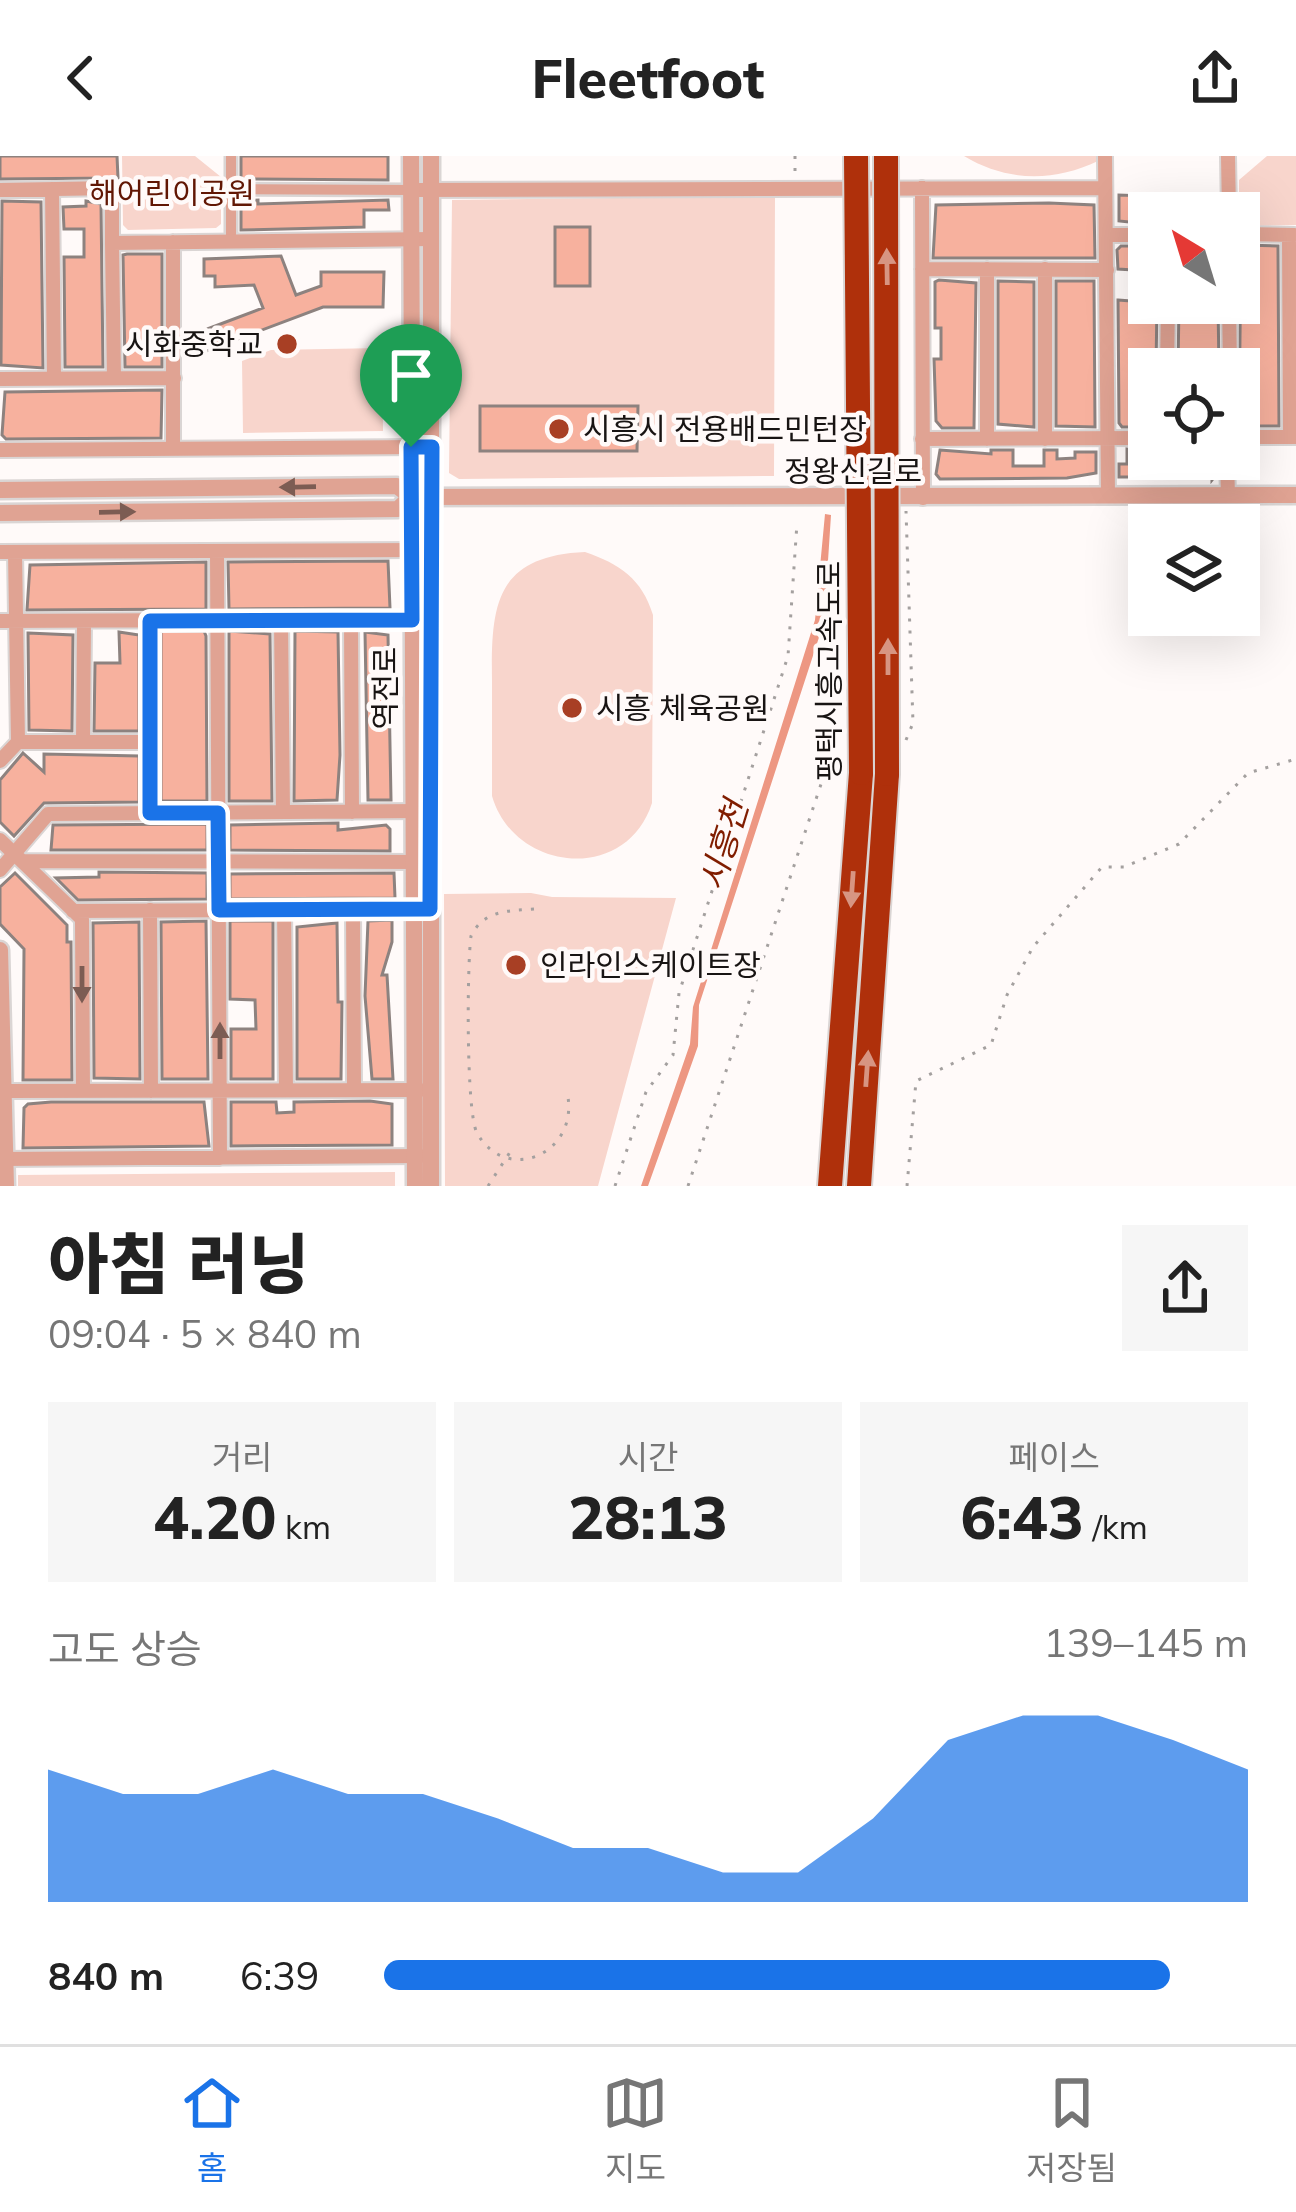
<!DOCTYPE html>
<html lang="ko">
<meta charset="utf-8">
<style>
:root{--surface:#fff;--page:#f6f6f6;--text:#222;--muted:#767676;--line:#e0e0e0;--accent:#1a73e8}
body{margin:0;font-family:Mulish,"Noto Sans KR",sans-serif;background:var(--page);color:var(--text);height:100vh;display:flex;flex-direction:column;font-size:45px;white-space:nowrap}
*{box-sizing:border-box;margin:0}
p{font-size:39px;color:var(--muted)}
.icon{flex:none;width:66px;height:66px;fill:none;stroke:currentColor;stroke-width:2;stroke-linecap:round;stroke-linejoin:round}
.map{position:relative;height:1030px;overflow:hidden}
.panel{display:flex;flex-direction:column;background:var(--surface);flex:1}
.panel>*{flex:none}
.needle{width:78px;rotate:322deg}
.controls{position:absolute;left:1128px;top:36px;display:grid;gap:24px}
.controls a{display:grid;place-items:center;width:132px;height:132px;border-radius:0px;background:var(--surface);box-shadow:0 12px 48px #0002;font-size:60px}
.pin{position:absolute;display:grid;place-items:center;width:102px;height:102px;color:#fff;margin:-123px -51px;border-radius:50% 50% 50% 0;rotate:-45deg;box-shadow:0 0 12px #0007}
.pin .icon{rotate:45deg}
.round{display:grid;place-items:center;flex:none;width:126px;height:126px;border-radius:0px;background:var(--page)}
.summary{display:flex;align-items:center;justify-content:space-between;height:204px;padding:0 48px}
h1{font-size:66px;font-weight:800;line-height:90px}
.metrics{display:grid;grid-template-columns:repeat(3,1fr);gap:18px;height:204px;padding:12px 48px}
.metrics div{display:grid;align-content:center;border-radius:0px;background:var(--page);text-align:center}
.metrics b{font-size:60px;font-weight:800}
.metrics small{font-size:33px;font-weight:400}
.metrics p{font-size:33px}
.chart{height:336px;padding:24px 48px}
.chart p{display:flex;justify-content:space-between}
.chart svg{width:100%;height:216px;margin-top:12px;fill:var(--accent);opacity:.7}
ul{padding:0 48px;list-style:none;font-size:39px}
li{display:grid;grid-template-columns:192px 144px 1fr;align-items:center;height:90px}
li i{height:30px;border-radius:15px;background:var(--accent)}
header{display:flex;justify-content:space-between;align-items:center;height:156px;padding:0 48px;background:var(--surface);font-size:54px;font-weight:800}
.tab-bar{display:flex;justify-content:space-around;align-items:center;height:168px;border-top:3px solid var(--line);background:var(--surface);font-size:33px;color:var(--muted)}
.tab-bar a{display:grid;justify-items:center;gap:6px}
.tab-bar .active{color:var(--accent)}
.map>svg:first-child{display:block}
.green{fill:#f8d5cc}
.water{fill:#ed9782}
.building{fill:#f7b19e;stroke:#8d827f;stroke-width:3}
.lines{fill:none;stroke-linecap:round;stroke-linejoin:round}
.pedestrian-casing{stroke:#dad5d4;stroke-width:15}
.minor-casing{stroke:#dad5d4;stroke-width:18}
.tertiary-casing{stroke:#dad5d4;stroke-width:21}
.motorway-casing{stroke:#dad5d4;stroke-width:28}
.path{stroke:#a4a09f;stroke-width:3;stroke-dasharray:3 9;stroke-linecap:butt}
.pedestrian{stroke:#e0a393;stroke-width:10}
.minor{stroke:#e0a393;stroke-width:14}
.tertiary{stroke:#e0a393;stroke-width:16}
.motorway{stroke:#af300b;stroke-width:24}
.motorway-bridge-casing{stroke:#dad5d4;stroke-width:28;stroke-linecap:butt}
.motorway-bridge{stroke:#af300b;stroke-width:24}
.oneway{fill:#d79582}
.oneway2{fill:#7c5c53}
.route-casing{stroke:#fff;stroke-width:24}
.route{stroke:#1a73e8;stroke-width:15}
.poi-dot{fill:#a83f24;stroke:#fffaf9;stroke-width:4.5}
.labels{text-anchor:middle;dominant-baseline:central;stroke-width:9;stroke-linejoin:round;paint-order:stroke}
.park-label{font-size:30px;fill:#611603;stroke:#fffaf9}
.poi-label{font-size:30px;fill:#181413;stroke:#fffaf9;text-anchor:start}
.street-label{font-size:30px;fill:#181413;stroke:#fffaf9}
.water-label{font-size:33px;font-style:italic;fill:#801d00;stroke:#fffaf9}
</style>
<header><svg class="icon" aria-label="back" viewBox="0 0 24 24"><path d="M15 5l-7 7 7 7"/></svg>Fleetfoot<svg class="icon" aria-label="share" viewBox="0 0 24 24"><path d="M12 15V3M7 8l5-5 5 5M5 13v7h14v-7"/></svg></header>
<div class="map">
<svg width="1296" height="1030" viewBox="0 0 1296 1030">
<rect width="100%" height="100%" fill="#fffaf9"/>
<path class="green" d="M122,0H195L221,21V68L216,72L128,74L123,69Z
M964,0H1098V5C1054,26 1007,26 964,0Z
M1267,0H1296V69L1239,70V24Z
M775,40L774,320L459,323L449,317L452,44Z
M382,192L383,275L243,277L242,205L271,194Z
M585,396C620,408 642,423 653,459L652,647C626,728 514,716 492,640C492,602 492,564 492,526C491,451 494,400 585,396Z
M531,737L552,741L676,742L598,1030H445L444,738Z
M395,1016V1030H18V1019Z"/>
<path class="water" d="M825,358L831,359L824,466L699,849L698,890L648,1030H641L690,888L693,851L815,464Z"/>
<path class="building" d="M0,0H117L118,22L0,23Z
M241,0H388V24L241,23Z
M1201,38H1217L1218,57H1149V68L1119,65V39L1201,42Z
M258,44V48L388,44L389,54H364V71L241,74V45Z
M2,45L41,46L43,212L1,209Z
M86,45L101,48L103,211H65L64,101H84V73H64L63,51L86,50Z
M1049,47L1094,49L1095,102H933L936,49Z
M555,71H590V130H555Z
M1241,89L1278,90L1279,270H1239Z
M1121,90H1149V115L1118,113L1117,94Z
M127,98H162V211H125L123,99Z
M281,100L296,139L321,130V116H384L383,151H323L201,197L194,178L263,152L254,129L215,131V120H204V103Z
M939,124L976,127L974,272H942L936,265L934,203H941V172H935V126Z
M998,125L1034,126V271L998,268Z
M1056,125H1094L1095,271L1056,270Z
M1118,144L1157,147L1156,213H1149V271H1122L1119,267Z
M1179,147H1218L1219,213H1178Z
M162,234L161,282L6,283L2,279L5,236Z
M480,250H638L637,295H480Z
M1127,293L1149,296V303H1193V310H1212V303H1216V319L1212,324V321H1119V308H1127Z
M940,294L991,298V294H1013V310H1044V294H1057V303L1075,302V296H1096V317L1067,322L940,323L936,318Z
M388,405L390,452L229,453L228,406Z
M206,406V453L27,454L30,409Z
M161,475H204L206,480L207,645H161Z
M229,475L270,478L272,645H229Z
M295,475L338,476L340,599L337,644L294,645Z
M119,476L139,479V575H94L95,507H120Z
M365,476L388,479L391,644H368Z
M28,477L73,479L72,575L29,574Z
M23,597L44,616V598L139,600V646L44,647L14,680L0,666V624Z
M338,667V674L386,669L390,673V695L230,694V669Z
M207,668V694H51L53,669Z
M99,716L207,717V743L78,744L56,722L99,721Z
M15,717L67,769V786H71L72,924H23L24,793L0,768V731Z
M394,717L395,742L230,743V718Z
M392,764V786L382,819H387L393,923H372L365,840L368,765Z
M206,765L208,923H162L161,766Z
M230,765H273V923H231V873H256L255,844L230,843Z
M139,766L140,923L94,922L93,767Z
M337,767L338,846H342L341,923H297V771Z
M370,945L392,948V989L231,990V946H276L277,957L294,956V946Z
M51,946H204L209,990L23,992L24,952L28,948Z"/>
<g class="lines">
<g class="pedestrian-casing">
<path id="pedestrian" d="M231,0V85
M231,33L411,34"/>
</g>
<g class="minor-casing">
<path id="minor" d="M1105,0L1108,340
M1228,0L1229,57
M922,32L923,342
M52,33L54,222
M0,34L112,32V87L432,83
M411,34L1105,32
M1239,78L1294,79
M1106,79H1149
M1289,79L1290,281
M173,86V293
M112,87L114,222
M922,113L1107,114
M1229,147L1230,213
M1167,213L1168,147
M0,223L174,222
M1239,281H1296
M922,283L1149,282
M987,283V113
M1045,283V113
M0,294L421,291
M1227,303L1228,340
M217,395L220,1002
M0,396L420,394
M15,396L18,586
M281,464L283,656
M351,464L352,656
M0,465L421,463
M150,465V657
M83,586L84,465
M0,605L18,586H150
M0,684L82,763L83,935
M22,705L424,706
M0,714L48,658L419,655
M284,753L286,934
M353,753L354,934
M150,754L151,935
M73,755L422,753
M5,935L420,934
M0,1003L420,1000"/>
</g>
<g class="tertiary-casing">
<path id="tertiary" d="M411,0L415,1030
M431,0V1030
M0,334L397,330L411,341L1296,339
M0,357L398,353L411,341
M0,794L6,1030"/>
</g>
<g class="motorway-casing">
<path id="motorway" d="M830,1030L861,617
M859,1030L887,618"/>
</g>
<path class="path" d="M795,0V23
M906,584L913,567L906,355
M534,753C507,755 484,754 471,780C467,809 466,957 477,977C507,1030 581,997 567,936
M488,1030L514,990
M615,1030L646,936L673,899L679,837L788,500L797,367
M688,1030L826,613L842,608
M907,1030L916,925L991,889L1007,839L1033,791L1102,711H1124L1179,688L1248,617L1296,603"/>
<use href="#pedestrian" class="pedestrian"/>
<use href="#minor" class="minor"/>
<use href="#tertiary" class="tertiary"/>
<use href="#motorway" class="motorway"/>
<g class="motorway-bridge-casing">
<path id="motorway-bridge" d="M856,0L861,617
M886,0L887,618"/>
</g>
<use href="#motorway-bridge" class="motorway-bridge"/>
</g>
<defs><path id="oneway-solid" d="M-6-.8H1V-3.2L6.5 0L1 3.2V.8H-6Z" transform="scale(3)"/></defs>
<g class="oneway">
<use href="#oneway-solid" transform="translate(887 111) rotate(-91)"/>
<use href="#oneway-solid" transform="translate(888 501) rotate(-90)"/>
<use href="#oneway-solid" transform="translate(852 733) rotate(94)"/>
<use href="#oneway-solid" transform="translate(867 913) rotate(-86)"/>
</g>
<g class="oneway2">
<use href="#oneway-solid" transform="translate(298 331) rotate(179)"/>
<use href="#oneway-solid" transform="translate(117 356) rotate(-1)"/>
<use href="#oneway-solid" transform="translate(82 828) rotate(90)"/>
<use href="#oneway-solid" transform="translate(220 885) rotate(-90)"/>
</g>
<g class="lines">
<g class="route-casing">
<path id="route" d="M411,291H432L430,753L219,754L218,657H150V465L412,464Z"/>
</g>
<use href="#route" class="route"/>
</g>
<g class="poi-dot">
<circle cx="287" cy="188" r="12"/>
<circle cx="559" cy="273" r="12"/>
<circle cx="572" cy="552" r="12"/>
<circle cx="516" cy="809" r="12"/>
</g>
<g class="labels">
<g class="park-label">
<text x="172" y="37">해어린이공원</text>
</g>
<g class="poi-label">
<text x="263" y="188" text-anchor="end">시화중학교</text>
<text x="583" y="273">시흥시 전용배드민턴장</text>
<text x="596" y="552">시흥 체육공원</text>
<text x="540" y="809">인라인스케이트장</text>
</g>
<g class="street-label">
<text x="853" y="315">정왕신길로</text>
<text transform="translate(829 515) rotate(-90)">평택시흥고속도로</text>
<text transform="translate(385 532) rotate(-90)">역전로</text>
</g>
<g class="water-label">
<text transform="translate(723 689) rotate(-73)">시흥천</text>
</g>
</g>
</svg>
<div class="controls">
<a><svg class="needle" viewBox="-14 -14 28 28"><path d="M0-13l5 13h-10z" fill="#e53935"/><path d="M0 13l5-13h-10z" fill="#767676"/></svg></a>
<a><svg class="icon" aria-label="locate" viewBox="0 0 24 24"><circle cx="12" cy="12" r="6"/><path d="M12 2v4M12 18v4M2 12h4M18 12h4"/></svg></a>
<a><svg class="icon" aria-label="layers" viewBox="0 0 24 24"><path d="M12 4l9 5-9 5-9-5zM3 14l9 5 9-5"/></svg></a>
</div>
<div class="pin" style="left:411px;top:291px;background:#1e9e55"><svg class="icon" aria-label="arrive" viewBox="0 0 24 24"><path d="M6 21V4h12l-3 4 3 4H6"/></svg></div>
</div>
<section class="panel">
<div class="summary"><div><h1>아침 러닝</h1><p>09:04 · 5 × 840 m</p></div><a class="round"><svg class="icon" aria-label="share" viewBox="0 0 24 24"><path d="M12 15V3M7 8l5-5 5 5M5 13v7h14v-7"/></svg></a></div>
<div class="metrics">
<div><p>거리</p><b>4.20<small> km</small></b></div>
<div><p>시간</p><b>28:13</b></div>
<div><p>페이스</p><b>6:43<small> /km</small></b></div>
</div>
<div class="chart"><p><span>고도 상승</span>139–145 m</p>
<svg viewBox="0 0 160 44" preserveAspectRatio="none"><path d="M0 44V17L10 22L20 22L30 17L40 22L50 22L60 27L70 33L80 33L90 38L100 38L110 27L120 11L130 6L140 6L150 11L160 17V44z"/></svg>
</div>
<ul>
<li><b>840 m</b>6:39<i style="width:91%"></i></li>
</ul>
</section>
<nav class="tab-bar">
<a class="active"><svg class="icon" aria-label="home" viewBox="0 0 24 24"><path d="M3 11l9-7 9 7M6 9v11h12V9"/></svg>홈</a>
<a><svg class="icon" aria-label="map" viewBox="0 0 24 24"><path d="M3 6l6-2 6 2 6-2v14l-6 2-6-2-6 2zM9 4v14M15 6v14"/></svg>지도</a>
<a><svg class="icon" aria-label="saved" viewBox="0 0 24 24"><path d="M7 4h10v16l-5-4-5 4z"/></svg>저장됨</a>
</nav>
